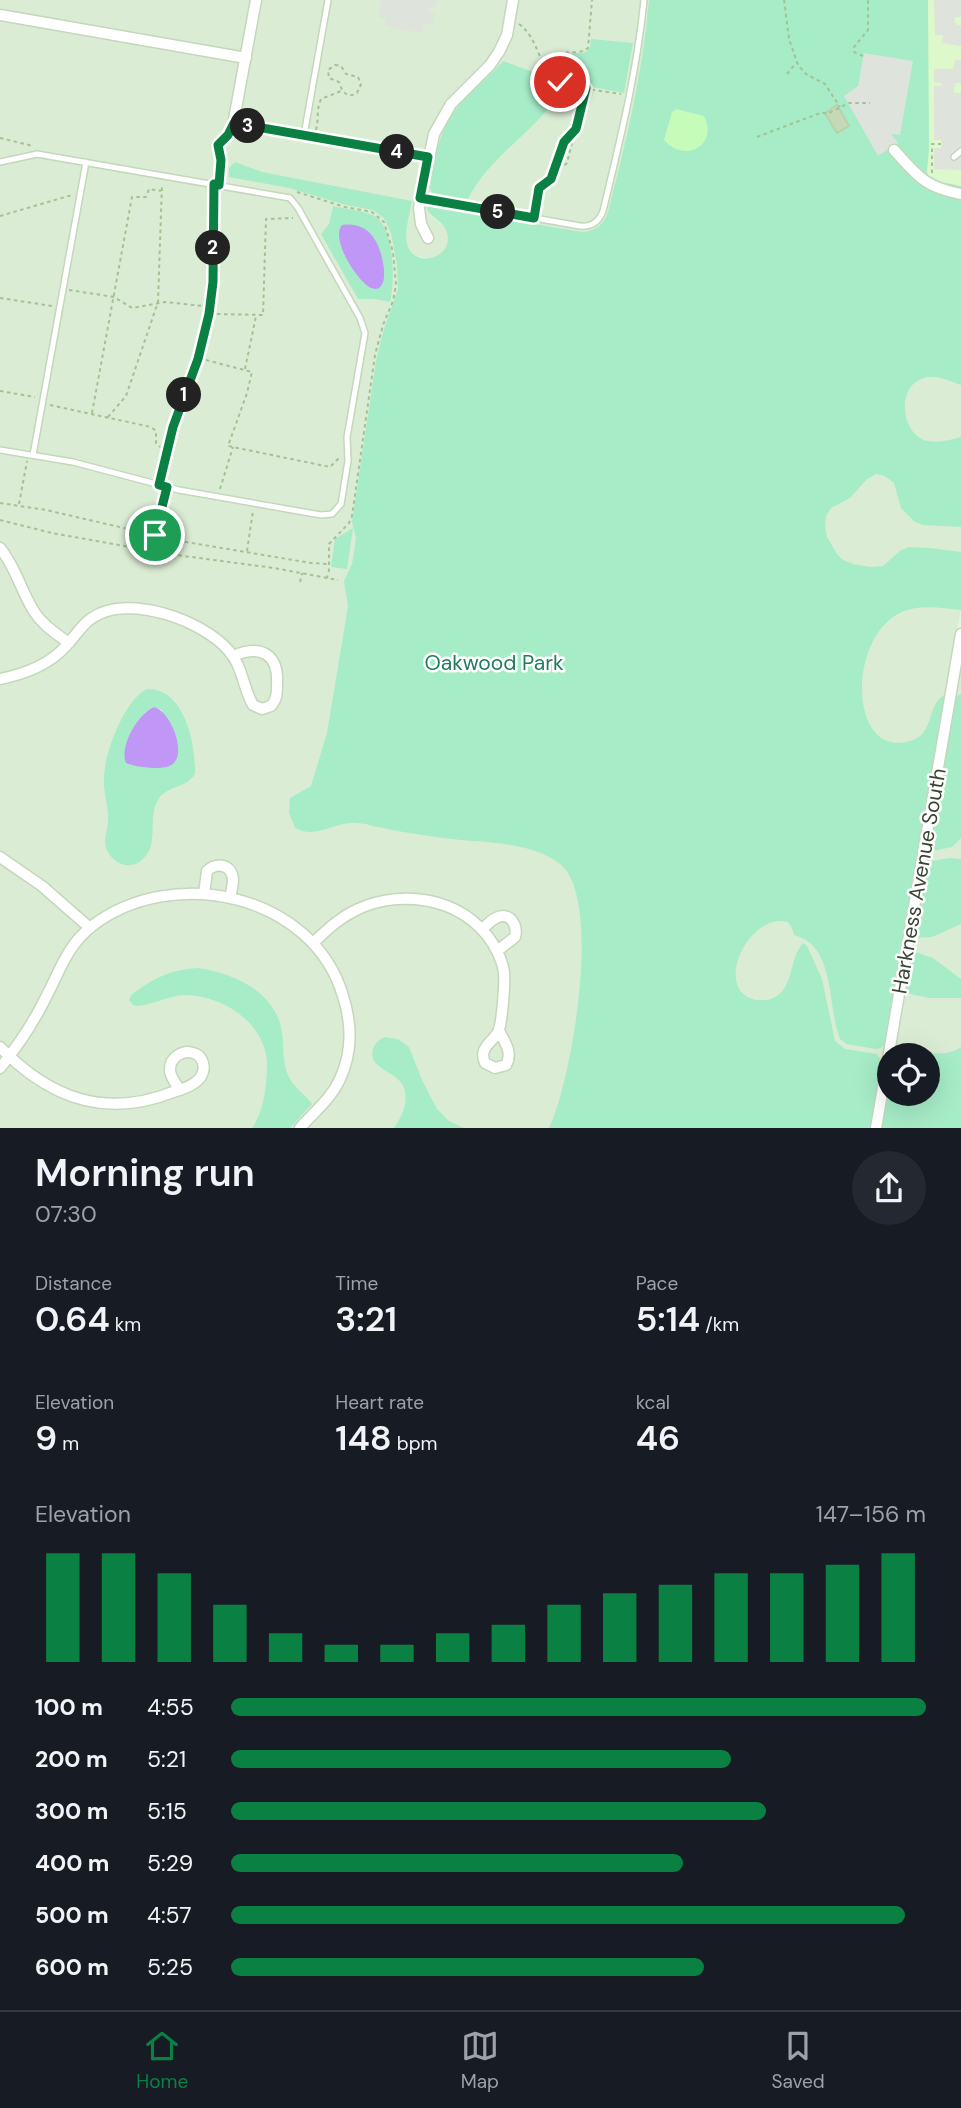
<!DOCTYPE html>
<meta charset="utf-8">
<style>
:root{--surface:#171b24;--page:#242831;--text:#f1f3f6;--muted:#9ea1a6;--line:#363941;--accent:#0b8043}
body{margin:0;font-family:"DM Sans",sans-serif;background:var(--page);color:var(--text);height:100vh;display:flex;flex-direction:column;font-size:26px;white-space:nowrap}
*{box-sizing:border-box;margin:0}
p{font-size:23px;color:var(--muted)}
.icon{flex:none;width:38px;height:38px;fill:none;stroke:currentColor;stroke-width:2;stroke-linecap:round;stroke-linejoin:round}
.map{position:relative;height:1128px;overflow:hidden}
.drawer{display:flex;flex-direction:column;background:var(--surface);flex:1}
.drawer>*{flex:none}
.buttons{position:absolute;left:877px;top:1043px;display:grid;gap:14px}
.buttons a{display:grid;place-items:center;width:63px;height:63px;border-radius:50%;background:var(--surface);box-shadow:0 7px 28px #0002;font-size:35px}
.pin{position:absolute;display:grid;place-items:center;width:60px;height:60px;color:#fff;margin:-30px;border:4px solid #fff;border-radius:50%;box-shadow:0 2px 7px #0007}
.km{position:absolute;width:35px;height:35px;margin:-18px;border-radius:50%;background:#222;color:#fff;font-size:19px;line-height:35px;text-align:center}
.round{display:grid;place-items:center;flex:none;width:74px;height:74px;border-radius:37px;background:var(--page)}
.summary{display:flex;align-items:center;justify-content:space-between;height:119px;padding:0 35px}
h1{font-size:38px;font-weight:600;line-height:52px}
.stats{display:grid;grid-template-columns:repeat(3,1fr);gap:10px;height:119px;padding:7px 35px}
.stats div{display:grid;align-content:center}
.stats b{font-size:35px;font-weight:600}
.stats small{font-size:19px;font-weight:400}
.stats p{font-size:19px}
.chart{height:196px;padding:14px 35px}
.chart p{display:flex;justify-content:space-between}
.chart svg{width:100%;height:126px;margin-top:7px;stroke:var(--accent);stroke-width:6}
ul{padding:0 35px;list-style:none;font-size:23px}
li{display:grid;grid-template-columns:112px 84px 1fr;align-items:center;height:52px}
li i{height:18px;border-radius:9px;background:var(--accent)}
.dock{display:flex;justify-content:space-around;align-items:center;height:98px;border-top:2px solid var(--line);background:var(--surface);font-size:19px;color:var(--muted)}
.dock a{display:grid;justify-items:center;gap:4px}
.dock .current{color:var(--accent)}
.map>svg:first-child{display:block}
.residential{fill:#dbecd4}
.commercial{fill:#ddf8ca}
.green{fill:#a6ecc7;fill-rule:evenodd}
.sand{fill:#c6fcb9}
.parking{fill:#dee3db}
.water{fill:#c097f7}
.building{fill:#c5d9b9;stroke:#b8d1a9;stroke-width:2}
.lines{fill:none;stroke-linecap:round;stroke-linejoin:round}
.service-casing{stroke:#c4d7bb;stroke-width:8}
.minor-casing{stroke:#c4d7bb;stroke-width:13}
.path{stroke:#a3c294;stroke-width:2;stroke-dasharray:3.5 3.5;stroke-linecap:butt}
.service{stroke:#fff;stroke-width:5}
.minor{stroke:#fff;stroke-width:10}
.route-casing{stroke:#fff;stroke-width:14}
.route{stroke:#0b8043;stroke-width:9}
.labels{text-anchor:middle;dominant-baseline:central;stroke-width:5;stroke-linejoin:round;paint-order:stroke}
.park-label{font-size:21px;fill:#217b5b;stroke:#fff}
.street-label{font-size:21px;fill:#394532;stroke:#fff}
</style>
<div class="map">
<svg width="961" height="1128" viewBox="0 0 961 1128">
<rect width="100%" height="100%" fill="#e7f3e2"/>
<path class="residential" d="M0,0H670L627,243L430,215L446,228L448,239L446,248L439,256L430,259L413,255L689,407L961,340V609L870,1128H0Z
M961,663V1128H881L889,1094H928V1055H894Z"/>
<path class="commercial" d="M926,0H961V186L941,182L927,174Z"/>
<path class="green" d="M649,0H928L929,149L927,171L928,175L941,182L961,186V385C949,381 936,374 924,378C895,386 901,436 928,441C939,443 950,440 961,437V527L923,525L915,522L901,508L894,483L885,476L876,474L867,479L850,498L831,508L826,516L825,526L827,537L837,554L843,560L853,564L871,567L883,566L901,550L909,547L930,548L961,552V610C943,608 924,605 907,610C845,630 847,764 913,740C935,732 926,704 946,694L885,1044L881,1048L876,1049L847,1044L840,1039C827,1007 836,945 794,935L792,928L788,922C749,911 711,991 756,1000C763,1001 771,1000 777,996C794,984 789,959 803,943L807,946L822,979L835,1041L845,1049L877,1054L882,1062L870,1128H549C571,1083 604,899 560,864C526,838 476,844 436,837C418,834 400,832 383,828C374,827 366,823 357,823C335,821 316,840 295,828L289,813L290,798L311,786L327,733L348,606L344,581L352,564L354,553L356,538L352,522L376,361L383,332L398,289L397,265L391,233L384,218L373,210L346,205L289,188L229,177V168L235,162L262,172L412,201C410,214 404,231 407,244C413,269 454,259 447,233C444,221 432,219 427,209L428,206L582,232C595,231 604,225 608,212C626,142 643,72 649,0Z
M591,39L633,43L624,93L566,82L557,75C551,49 570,55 586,52L590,47Z
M503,61L533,72H547L554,80L565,84C541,130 489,154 467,201L435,195L432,193L430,188C435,161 438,131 456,109C470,92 488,78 503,61Z
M333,206C344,209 368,211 376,217C395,231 395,281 390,302L374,299H358L321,234L329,224Z
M353,528L347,569L331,567L335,539Z
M147,689C185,688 196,745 195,774C186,788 169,786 160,797C146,814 160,842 144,858C131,872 112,864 106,848C103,839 108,830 108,821C109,807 103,793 104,778C104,754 124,700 147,689ZM154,707L162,710L164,768L132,765L126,746L145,712Z
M961,694V838L952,847L929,852L955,697Z
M949,858L961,859V924L932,937L914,938L927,862Z
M912,951L933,958L961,979V998H930L905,993Z
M198,968C234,973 276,992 282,1032C284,1046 282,1062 288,1075C292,1086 305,1094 312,1104L290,1128H252C261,1115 265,1098 266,1082C267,1071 268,1060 265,1050C255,1016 219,996 185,995C168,995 145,1009 133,1005L129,1000L131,995C154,978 169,970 198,968Z
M384,1037L398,1039L409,1047L422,1080L437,1109L449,1121L464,1128H394C402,1116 410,1101 403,1086C397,1071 367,1069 373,1049C375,1043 379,1040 384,1037Z
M895,1046C916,1050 943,1060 961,1047V1128H881L889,1083V1094H928V1055H894Z"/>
<path class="sand" d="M676,109L704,116C719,145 685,164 664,140L672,112Z"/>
<path class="parking" d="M381,0H438L436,6L428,7V11L435,13L433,24L424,23L422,33L385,26L386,19L378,17Z
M934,0H961V17H956L954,19L956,24L961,26V46L942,43L943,35H935Z
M864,53L913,61L900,135L891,134L898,143L878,156L844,96L858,86Z
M955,60H961V83H956L954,89V93H961V170L934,169V148H941L942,144L941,140H934V86H941L942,83L934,82V69H953Z"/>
<path class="water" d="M342,225C371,221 381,245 384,269C384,274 385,281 381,286C378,290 375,289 371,288C357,281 330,239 342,225Z
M154,707C170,711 186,750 174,763C166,772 136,767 126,763C119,746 138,714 154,707Z"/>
<path class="building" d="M837,105L849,126L837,133L825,113Z"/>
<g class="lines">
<g class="service-casing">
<path id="service" d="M234,123L428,157
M304,135L328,0
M217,145L221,160L219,185
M954,157L961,151
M0,162L37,154L290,198L298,208L360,318L365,333L347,437L348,461L341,504L332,514L321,515L179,490L73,462L0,450
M421,198L580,226C591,227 599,222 603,211C620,141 637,71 644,0
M33,455L86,162
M159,485L173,427L201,349L208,324L212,291L214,184"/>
</g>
<g class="minor-casing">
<path id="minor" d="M0,15L246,58
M217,145L228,135L233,125L256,0
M894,150C918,176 924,187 961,194
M428,238L421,224L419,208L434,134L451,104L490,65L499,52L507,35L513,0
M0,548C15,566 20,588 32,608C40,623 55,633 69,643
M0,679C25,674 49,665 66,646C75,637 81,625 92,618C127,593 203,620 229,651C243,667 243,688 253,705L262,709L271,706C277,699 277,693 277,685C279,654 261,644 233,656
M0,857L42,886L90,928
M204,894L207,871C217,862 232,864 233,880C233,886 231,892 230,898
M482,929C486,926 491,920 496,918C510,911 518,925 515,937L497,951
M314,942C327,930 339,918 356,910C406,886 473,900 498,953C501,960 504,967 504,974C505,982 502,1025 498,1032C492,1043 478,1048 485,1063L495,1068L506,1065C513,1053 505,1042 499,1031
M0,1047C49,1098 105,1119 173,1092C183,1089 200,1084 203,1072C205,1065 202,1057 196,1054C184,1048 169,1057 170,1071C171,1078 176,1084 180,1090
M0,1068C17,1047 32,1025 44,1001C59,974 66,946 92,926C173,864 313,894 343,996C352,1024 352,1053 340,1079C331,1099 314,1112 300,1128
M876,1128L961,634"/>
</g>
<path class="path" d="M784,0L789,39L798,65L806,74L825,84L840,107
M519,24C537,37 538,61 551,76C562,88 606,91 621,94
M863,56L854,52V47L868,30V0
M335,65L341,66L346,74L358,77L361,84L357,93C347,99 342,92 339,82L329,78L328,70Z
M787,74L796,63
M552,75C558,39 572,60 588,48L592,0
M316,130C319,119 316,110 321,99L341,91
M757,137L820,113H829L849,103H870
M0,138L33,146
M932,173V144H941
M551,178L564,142L574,130
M297,192L345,207L372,212L384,222L393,252L396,285L393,301L383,325L375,355L352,516L349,523L329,544V570L327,578
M535,210L541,186L567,163L586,88
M0,216L72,195
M69,290L114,297L132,308L165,302L203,306
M0,298L52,306
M217,314L263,315L266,219L293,218
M206,360L252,372L247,393L228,446L330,467L339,458
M245,369L256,316
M0,391L35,397
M50,405L151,427L156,431V443L160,447
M92,413L132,197H146L149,189L161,191
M108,417L126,396L158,302L162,184
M220,489L233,447
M0,503L46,510L180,541L311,563L328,564
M19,504L27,461
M0,520L52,533L169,554L274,568L338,580
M155,534L165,495
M247,551L253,511
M300,582L302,573"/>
<use href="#service" class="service"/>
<use href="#minor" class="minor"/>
</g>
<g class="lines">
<g class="route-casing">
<path id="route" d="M155,535L167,487L159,485L173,427L198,359L209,314L213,282L214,184L219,185L221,160L218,145L228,135L234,123L428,157L420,198L534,218L539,188L551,179L564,142L576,129L586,88L560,82"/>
</g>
<use href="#route" class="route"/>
</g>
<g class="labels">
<g class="park-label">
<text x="494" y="663">Oakwood Park</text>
</g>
<g class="street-label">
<text transform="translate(919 881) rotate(-80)">Harkness Avenue South</text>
</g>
</g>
</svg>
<div class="buttons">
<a><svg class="icon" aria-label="locate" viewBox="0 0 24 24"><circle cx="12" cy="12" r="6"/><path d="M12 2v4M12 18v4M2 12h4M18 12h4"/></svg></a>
</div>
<div class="pin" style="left:155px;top:535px;background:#1e9e55"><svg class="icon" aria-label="arrive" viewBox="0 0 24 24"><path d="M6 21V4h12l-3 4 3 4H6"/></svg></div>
<div class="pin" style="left:560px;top:82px;background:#d93025"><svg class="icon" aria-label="check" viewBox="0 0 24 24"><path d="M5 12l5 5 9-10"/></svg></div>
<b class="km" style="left:184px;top:395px">1</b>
<b class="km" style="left:213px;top:248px">2</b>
<b class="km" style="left:248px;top:126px">3</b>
<b class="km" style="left:397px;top:152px">4</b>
<b class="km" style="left:498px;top:212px">5</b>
</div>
<section class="drawer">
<div class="summary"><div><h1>Morning run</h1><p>07:30</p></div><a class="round"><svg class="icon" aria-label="share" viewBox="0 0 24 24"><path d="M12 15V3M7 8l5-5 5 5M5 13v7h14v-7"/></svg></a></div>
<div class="stats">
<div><p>Distance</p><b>0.64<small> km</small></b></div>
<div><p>Time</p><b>3:21</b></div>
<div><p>Pace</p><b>5:14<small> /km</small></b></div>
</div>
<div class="stats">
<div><p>Elevation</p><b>9<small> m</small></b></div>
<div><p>Heart rate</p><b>148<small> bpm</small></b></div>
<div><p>kcal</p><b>46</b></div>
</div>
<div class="chart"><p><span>Elevation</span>147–156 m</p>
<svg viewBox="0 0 160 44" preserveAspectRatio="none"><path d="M5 44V6M15 44V6M25 44V13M35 44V24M45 44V34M55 44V38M65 44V38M75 44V34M85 44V31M95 44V24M105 44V20M115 44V17M125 44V13M135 44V13M145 44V10M155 44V6"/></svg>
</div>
<ul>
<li><b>100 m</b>4:55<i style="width:100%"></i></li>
<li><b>200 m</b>5:21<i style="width:72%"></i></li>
<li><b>300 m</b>5:15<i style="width:77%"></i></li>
<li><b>400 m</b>5:29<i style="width:65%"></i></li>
<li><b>500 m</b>4:57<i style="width:97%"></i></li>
<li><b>600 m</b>5:25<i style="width:68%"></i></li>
</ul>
</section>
<nav class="dock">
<a class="current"><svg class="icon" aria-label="home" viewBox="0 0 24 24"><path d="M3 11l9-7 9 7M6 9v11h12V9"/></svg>Home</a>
<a><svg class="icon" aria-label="map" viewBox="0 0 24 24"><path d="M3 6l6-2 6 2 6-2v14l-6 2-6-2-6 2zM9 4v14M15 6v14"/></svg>Map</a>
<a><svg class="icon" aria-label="saved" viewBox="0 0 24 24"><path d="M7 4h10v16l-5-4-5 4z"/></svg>Saved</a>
</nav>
